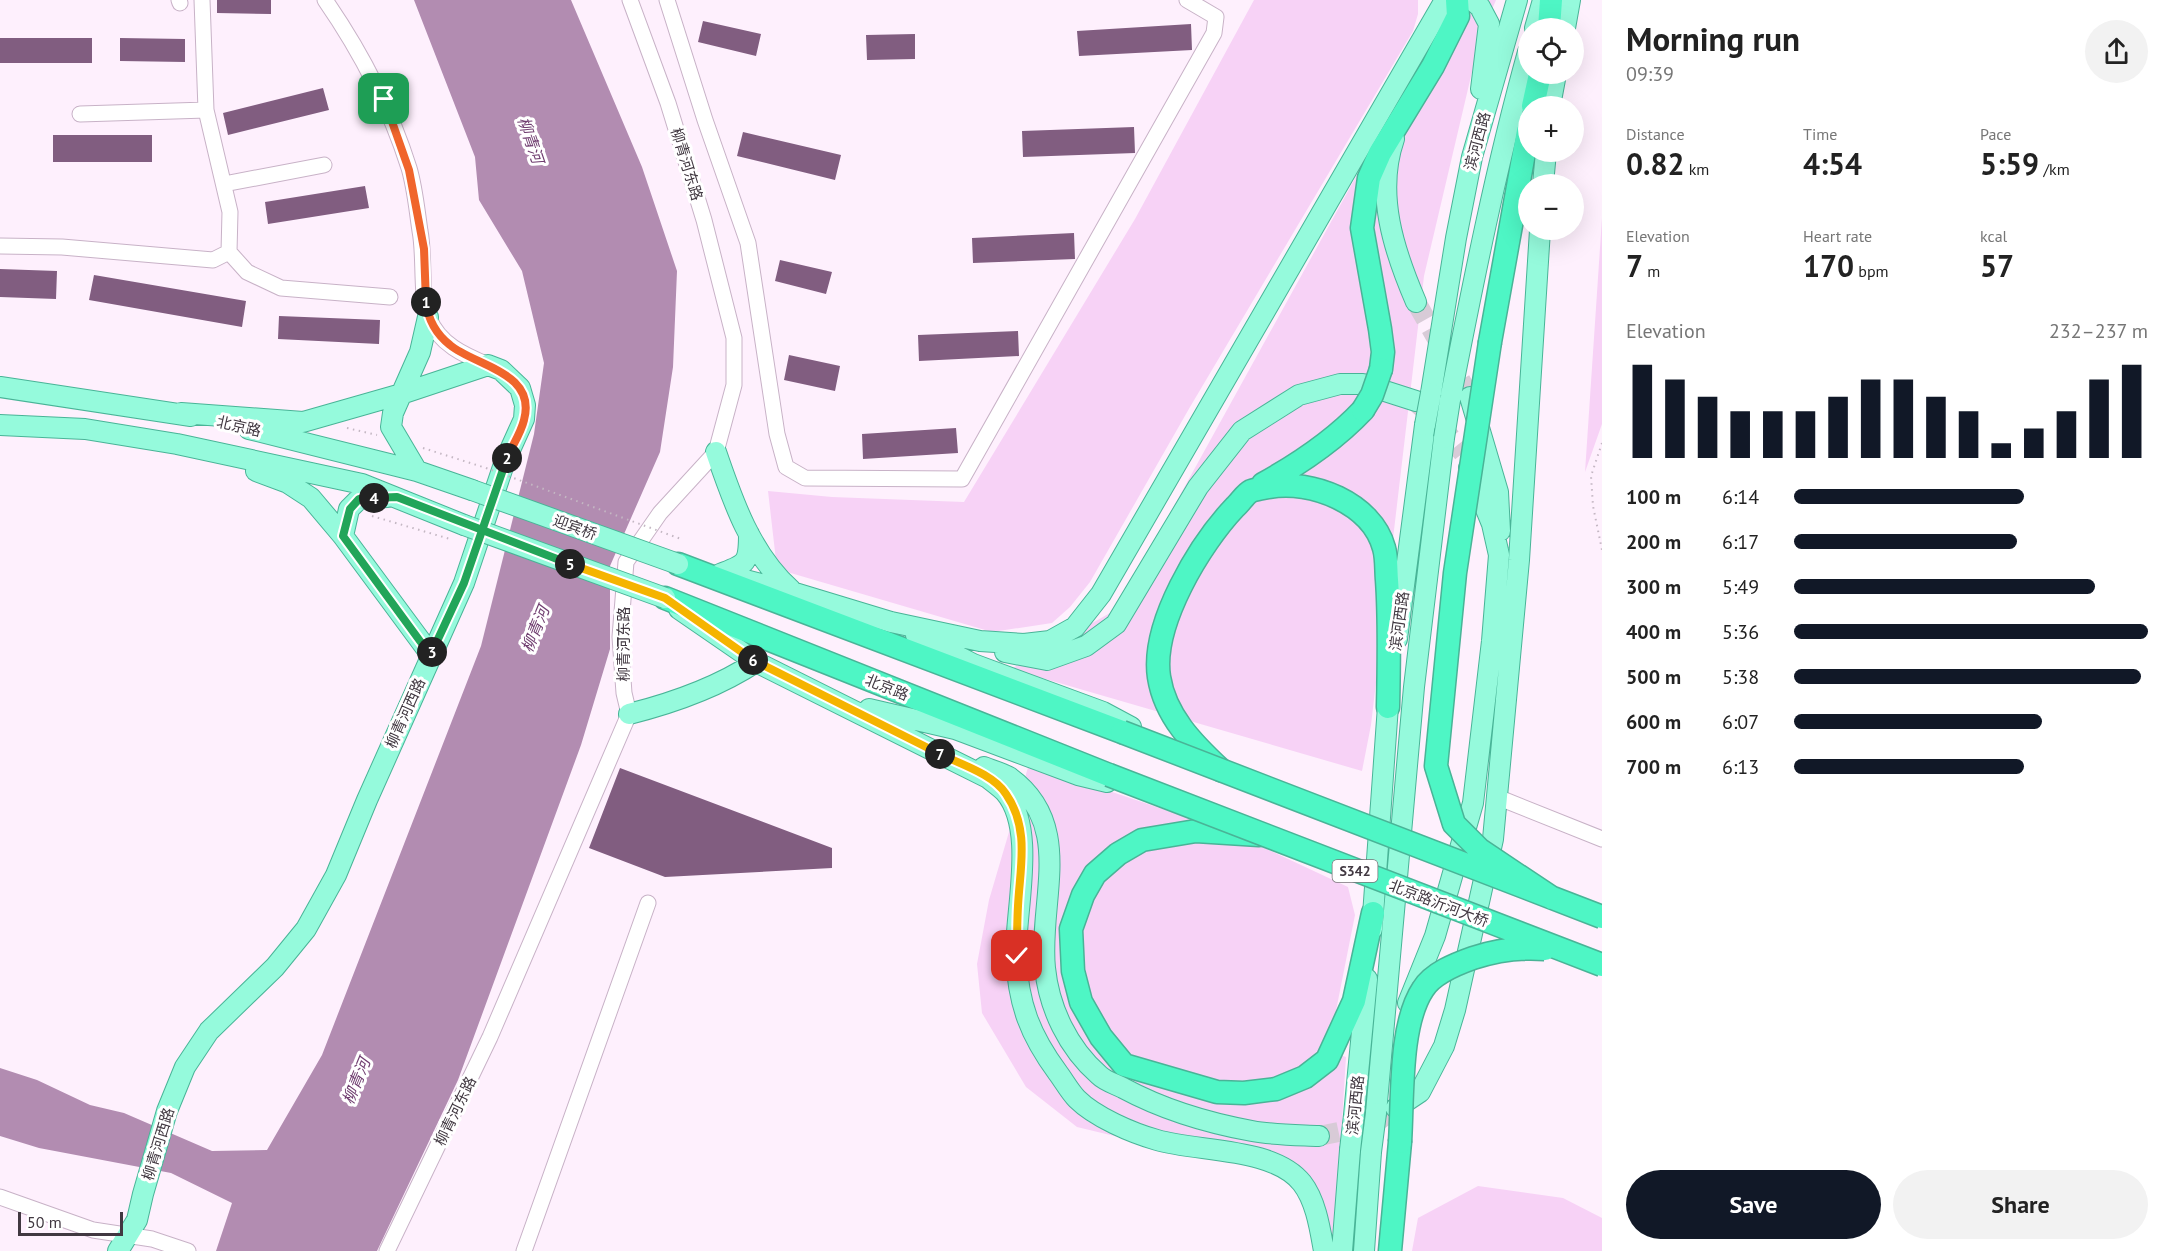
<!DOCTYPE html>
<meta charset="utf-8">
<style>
:root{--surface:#fff;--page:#f2f2f2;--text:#222;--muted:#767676;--accent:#111827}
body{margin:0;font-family:"PT Sans","Noto Sans SC",sans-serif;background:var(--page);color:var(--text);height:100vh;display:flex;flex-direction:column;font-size:22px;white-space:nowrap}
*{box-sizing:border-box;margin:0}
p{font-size:20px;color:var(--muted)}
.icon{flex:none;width:33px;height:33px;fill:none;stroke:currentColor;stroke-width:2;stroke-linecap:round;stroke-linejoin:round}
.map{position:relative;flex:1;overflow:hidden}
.panel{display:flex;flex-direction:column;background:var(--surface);width:570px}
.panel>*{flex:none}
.tools{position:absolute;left:1518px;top:18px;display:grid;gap:12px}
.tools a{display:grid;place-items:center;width:66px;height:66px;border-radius:50%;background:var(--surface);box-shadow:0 6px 24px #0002;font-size:30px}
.scale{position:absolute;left:18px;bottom:15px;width:105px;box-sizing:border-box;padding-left:6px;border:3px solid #413841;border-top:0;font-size:16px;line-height:21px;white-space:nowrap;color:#413841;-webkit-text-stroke:4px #fff;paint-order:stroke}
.pin{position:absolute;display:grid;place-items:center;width:51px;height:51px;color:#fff;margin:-26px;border-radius:12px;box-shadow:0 3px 9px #0006}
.km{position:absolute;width:30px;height:30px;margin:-15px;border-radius:50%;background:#222;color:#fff;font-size:16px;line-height:30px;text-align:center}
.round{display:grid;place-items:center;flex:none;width:63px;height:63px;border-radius:32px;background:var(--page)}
.headline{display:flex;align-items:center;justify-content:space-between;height:102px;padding:0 24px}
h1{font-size:33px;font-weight:600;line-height:45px}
.stats{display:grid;grid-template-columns:repeat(3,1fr);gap:9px;height:102px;padding:6px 24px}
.stats div{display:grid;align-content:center}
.stats b{font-size:30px;font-weight:600}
.stats small{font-size:16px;font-weight:400}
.stats p{font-size:16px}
.chart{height:168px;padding:12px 24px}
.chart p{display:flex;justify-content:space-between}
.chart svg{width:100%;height:108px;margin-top:6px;stroke:var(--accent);stroke-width:6}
.action{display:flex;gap:12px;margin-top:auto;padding:12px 24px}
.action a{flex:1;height:69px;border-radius:36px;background:var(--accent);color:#fff;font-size:24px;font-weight:600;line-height:69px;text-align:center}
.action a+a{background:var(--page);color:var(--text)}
ul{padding:0 24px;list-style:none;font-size:20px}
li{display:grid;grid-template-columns:96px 72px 1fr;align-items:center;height:45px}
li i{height:15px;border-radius:8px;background:var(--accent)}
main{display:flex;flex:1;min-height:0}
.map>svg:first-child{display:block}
.green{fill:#f7d2f6}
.water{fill:#b28cb1}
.building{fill:#815d80}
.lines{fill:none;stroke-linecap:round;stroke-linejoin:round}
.major-tunnel{stroke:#d8cbd7;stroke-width:20;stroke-dasharray:20 10;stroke-linecap:butt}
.minor-casing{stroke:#c8b2c7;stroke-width:17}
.major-casing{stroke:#49b497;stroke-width:22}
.highway-casing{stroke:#49b497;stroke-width:25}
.path{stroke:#c4b7c3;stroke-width:2;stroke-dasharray:1.5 4.5;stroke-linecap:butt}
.minor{stroke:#fff;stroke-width:15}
.major{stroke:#95fadc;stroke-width:20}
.highway{stroke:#4ef6c5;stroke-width:22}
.major-bridge-casing{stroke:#49b497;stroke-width:22;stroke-linecap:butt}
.highway-bridge-casing{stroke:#49b497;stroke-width:25;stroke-linecap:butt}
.path-bridge{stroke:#c4b7c3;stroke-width:2;stroke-dasharray:1.5 4.5;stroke-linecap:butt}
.major-bridge{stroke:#95fadc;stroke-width:20}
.highway-bridge{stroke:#4ef6c5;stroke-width:22}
.split-1-casing{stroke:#fff;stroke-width:12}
.split-2-casing{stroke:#fff;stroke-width:12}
.split-3-casing{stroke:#fff;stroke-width:12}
.split-4-casing{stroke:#fff;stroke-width:12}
.split-5-casing{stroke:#fff;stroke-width:12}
.split-6-casing{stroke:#fff;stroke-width:12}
.split-7-casing{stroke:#fff;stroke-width:12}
.split-8-casing{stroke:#fff;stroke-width:12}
.split-1{stroke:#f0652b;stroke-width:8}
.split-2{stroke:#f0652b;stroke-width:8}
.split-3{stroke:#22a559;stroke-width:8}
.split-4{stroke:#22a559;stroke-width:8}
.split-5{stroke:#22a559;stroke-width:8}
.split-6{stroke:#f5b400;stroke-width:8}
.split-7{stroke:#f5b400;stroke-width:8}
.split-8{stroke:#f5b400;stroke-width:8}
.labels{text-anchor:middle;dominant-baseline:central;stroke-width:6;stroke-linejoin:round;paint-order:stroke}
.shield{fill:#fff;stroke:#7a747a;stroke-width:1.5}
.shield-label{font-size:14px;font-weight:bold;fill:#413841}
.street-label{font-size:15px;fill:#413841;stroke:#fff}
.water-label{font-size:16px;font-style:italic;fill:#703e70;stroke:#fff}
</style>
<main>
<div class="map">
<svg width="1602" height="1251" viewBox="0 0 1602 1251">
<rect width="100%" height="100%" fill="#fef0fd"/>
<path class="green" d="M1254,0H1418V14L1413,31L1190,407L1090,582L1070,607L1052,623L992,632L777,569L768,491L832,497L964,502L1135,219Z
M1475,0H1496L1480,38L1424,276L1371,725L1362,771L1011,669L1117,609L1363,164L1355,198L1376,190L1394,174L1398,145L1468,22Z
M1602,218V424L1585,472Z
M1029,764L1228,831L1348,887L1355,915L1328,1051L1346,1057L1334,1249L1285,1169L1189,1154L1077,1127L1026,1087L982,1013L977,964L989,900Z
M1478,1186L1563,1198L1602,1218V1251H1412L1418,1218Z"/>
<path class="water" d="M414,0H571L642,167L677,271L673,367L660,452L610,566V649L581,745L458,1080L377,1251H216L232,1203L171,1173L39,1148L0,1136V1068L37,1080L90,1105L124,1113L212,1151L267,1150L322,1055L481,646L534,434L544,363L522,271L479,200L475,157Z"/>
<path class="building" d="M217,0H271V14L217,13Z
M703,21L761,34L756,56L698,42Z
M1191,24L1192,50L1079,56L1077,31Z
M915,34V59L867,60L866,35Z
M0,38H92V63H0Z
M120,38L185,39V62L120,61Z
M323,88L329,110L228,135L223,113Z
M1134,127L1135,153L1023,157L1022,131Z
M743,132L841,155L835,180L737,156Z
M53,135H152V162H53Z
M365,186L369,208L268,224L265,202Z
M1074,233L1075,259L973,263L972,238Z
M780,260L832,272L826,294L775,281Z
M0,269L57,271L56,299L0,297Z
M94,275L246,301L242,327L89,300Z
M279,316L380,320L379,344L278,339Z
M1018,331L1019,356L919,361L918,335Z
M789,355L840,366L835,391L784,380Z
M956,428L958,453L863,459L862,434Z
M620,768L832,848V868L665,877L589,848Z"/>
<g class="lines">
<path class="major-tunnel" d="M1416,302L1470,397
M1416,402L1438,422L1463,453
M1319,1136L1372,1125L1396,1108"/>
<g class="minor-casing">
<path id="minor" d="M179,0L180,3
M325,0C361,52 390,108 409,168C415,188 417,211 420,231C425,256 420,297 429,318C439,344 464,355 488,365
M667,0L705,120L748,243L777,434L786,467L805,478L962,479L1214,33L1216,17L1187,0
M80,114L206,110
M224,184L324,165
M0,246L62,247L213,260L229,252L230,212L206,110L202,0
M229,252L247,272L281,288L390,297
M1497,797L1602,839
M0,1197L93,1230L152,1239L188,1251
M387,1251L490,1037L629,714L624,693L620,637L626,562L660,513L716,452L734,385V338L704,220L668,103L630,0
M524,1251L648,903"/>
</g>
<g class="major-casing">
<path id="major" d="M1472,0L1480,7L1489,24L1481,89
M1535,28L1543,0
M1565,28L1570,0
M1550,106L1556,74
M1394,139C1375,194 1394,251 1416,302
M1543,184L1546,152
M0,387L191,416
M1431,393L1456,238L1472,157L1517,0
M1470,397L1498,492L1500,531
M1450,400C1473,283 1496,167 1528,52
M0,425L85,429L177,444L362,484L464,525
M249,429L417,471L472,490
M716,452C733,502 751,554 791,590
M256,471L288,483L311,498L343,536L431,655
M417,471L391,427L393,413L420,352L428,317
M343,536L349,509L359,499L387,497
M720,574C747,564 749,563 749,534
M741,579L792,592L891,622L980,641L1024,644L1050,641L1075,627L1101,594L1445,0
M679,609L756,662L988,778C993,782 1000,787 1005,792C1037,829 1015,910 1016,956C1018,1004 1030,1035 1058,1073C1064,1081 1070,1092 1077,1099C1095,1117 1132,1133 1157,1140C1197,1152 1274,1147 1302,1183C1316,1201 1320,1229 1324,1251
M916,635L973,664L1103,712L1131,727
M1397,639L1425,425
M1005,652L1047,660L1086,646L1116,624L1198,487L1242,431L1299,395L1340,384H1363L1416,401
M869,709L955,729L1078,775L1107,782
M629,714C673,703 718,687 756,662
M984,767C991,770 1002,773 1009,777C1076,825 1038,901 1045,968C1049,1008 1068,1048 1099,1075C1105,1081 1115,1084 1123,1088C1162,1109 1208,1123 1252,1131C1273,1135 1297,1135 1319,1136
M1372,929L1389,692
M1408,1003L1435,936L1473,803L1492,641L1499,555L1492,524L1469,468
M1396,1108L1420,1092L1444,1046L1455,1010L1493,839L1519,560L1540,230
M1376,1113L1414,687L1444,438
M1354,1115L1367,979
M118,1251L137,1220L143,1194L167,1111L185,1067L209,1031L275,967L306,929L336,875L367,800L464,583L505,461L524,419L525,405L520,388L501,370L488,365L401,394L303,422L181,413
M1342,1251L1350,1150
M1364,1251L1371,1152"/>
</g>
<g class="highway-casing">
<path id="highway" d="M1549,28L1551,0
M1533,106L1540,74
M1490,342L1528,131
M1381,369L1383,352L1380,329L1362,228L1369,178L1380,153L1433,66L1458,16L1457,0
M1263,484C1299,464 1334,441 1363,410
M678,564L1122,732
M665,598L1109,775
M1221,770C1193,744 1165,716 1159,677C1151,624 1200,544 1235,507C1240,503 1245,494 1251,491C1256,489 1264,488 1269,487C1311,479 1372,503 1384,548C1387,558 1386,570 1387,580C1390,622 1389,664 1388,707
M1259,835L1196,831L1142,840L1118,854L1095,874L1083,895L1071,929L1073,971L1081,1002L1101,1037L1124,1065L1217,1092L1244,1093L1276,1089L1305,1077L1327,1060L1354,1001L1373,913
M1390,1251L1400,1142"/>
</g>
<path class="path" d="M347,428L377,435
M1602,443L1591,476L1593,506L1602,550
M423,448L486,468
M372,516L450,539"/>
<use href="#minor" class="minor"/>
<use href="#major" class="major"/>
<use href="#highway" class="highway"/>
<g class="major-bridge-casing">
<path id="major-bridge" d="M1425,425L1431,393
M1444,438L1450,400
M472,490L678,564
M464,525L665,598
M1350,1150L1354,1115
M1371,1152L1376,1113"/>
</g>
<g class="highway-bridge-casing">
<path id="highway-bridge" d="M1490,342L1455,573L1436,766L1454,824L1480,850L1552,898
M1363,410L1372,395L1381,369
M1122,732L1602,917
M1109,775L1602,965
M1400,1142C1403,1098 1399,1025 1423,989C1433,973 1456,964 1473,958C1497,950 1520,947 1545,949"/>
</g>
<path class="path-bridge" d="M486,468L681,539"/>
<use href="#major-bridge" class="major-bridge"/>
<use href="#highway-bridge" class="highway-bridge"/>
</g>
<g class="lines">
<g class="split-1-casing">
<path id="split-1" d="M384,99L409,170L424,249L426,302"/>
</g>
<g class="split-2-casing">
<path id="split-2" d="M426,302C428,319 436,334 450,345C475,366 537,372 524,420C521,433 512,446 507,458"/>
</g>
<g class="split-3-casing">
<path id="split-3" d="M432,652L464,583L507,458"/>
</g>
<g class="split-4-casing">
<path id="split-4" d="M374,498L359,499L350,509L343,536L431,656L432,652"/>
</g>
<g class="split-5-casing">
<path id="split-5" d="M374,498L397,497L570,564"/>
</g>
<g class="split-6-casing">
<path id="split-6" d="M570,564L665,598L753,660"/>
</g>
<g class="split-7-casing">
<path id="split-7" d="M753,660L940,754"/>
</g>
<g class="split-8-casing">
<path id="split-8" d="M940,754C960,764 993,774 1006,794C1030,829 1020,867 1018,906C1017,923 1017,940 1017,956"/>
</g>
<use href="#split-1" class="split-1"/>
<use href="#split-2" class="split-2"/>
<use href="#split-3" class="split-3"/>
<use href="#split-4" class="split-4"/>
<use href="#split-5" class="split-5"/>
<use href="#split-6" class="split-6"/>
<use href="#split-7" class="split-7"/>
<use href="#split-8" class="split-8"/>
</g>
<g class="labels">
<rect class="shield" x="1332.5" y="860" width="45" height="22" rx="4.5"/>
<g class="shield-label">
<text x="1355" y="871">S342</text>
</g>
<g class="street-label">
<text transform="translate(1477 141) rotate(-75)">滨河西路</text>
<text transform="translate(687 164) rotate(73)">柳青河东路</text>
<text transform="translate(239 426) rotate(13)">北京路</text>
<text transform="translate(575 527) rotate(20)">迎宾桥</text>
<text transform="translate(1399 621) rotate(-82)">滨河西路</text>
<text transform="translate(623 644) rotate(-90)">柳青河东路</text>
<text transform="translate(887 687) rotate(22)">北京路</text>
<text transform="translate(405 713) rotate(-66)">柳青河西路</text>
<text transform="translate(1439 903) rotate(21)">北京路沂河大桥</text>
<text transform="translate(1355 1105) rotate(-84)">滨河西路</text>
<text transform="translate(455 1111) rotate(-64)">柳青河东路</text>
<text transform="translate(158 1144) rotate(-73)">柳青河西路</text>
</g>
<g class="water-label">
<text transform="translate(531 140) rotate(71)">柳青河</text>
<text transform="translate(535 629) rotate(-68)">柳青河</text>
<text transform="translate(356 1081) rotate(-68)">柳青河</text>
</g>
</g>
</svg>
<div class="tools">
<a><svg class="icon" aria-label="locate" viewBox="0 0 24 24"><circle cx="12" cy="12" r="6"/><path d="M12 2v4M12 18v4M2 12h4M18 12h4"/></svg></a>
<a>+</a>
<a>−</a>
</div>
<div class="scale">50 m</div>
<div class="pin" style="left:384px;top:99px;background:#1e9e55"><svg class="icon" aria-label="arrive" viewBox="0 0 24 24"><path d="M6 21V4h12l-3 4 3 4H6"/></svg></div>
<div class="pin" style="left:1017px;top:956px;background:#d93025"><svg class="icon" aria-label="check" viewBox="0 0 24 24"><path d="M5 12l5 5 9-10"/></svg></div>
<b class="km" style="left:426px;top:302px">1</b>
<b class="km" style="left:507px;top:458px">2</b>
<b class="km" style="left:432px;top:652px">3</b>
<b class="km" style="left:374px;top:498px">4</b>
<b class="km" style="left:570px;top:564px">5</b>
<b class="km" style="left:753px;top:660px">6</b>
<b class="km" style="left:940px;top:754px">7</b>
</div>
<section class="panel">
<div class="headline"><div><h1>Morning run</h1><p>09:39</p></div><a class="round"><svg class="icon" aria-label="share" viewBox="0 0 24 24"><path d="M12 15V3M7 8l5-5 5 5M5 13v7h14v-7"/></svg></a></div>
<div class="stats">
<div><p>Distance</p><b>0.82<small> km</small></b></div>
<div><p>Time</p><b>4:54</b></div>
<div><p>Pace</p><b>5:59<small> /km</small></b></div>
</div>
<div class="stats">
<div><p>Elevation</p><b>7<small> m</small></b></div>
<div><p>Heart rate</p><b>170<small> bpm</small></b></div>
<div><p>kcal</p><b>57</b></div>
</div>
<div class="chart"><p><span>Elevation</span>232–237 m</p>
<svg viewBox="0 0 160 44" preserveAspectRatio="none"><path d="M5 44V6M15 44V12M25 44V19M35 44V25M45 44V25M55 44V25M65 44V19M75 44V12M85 44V12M95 44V19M105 44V25M115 44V38M125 44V32M135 44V25M145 44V12M155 44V6"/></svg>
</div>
<ul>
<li><b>100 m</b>6:14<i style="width:65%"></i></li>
<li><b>200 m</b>6:17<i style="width:63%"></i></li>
<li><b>300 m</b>5:49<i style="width:85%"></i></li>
<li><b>400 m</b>5:36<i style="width:100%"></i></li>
<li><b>500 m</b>5:38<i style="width:98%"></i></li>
<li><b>600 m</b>6:07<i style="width:70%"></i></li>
<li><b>700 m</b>6:13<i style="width:65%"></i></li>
</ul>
<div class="action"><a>Save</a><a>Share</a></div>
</section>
</main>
